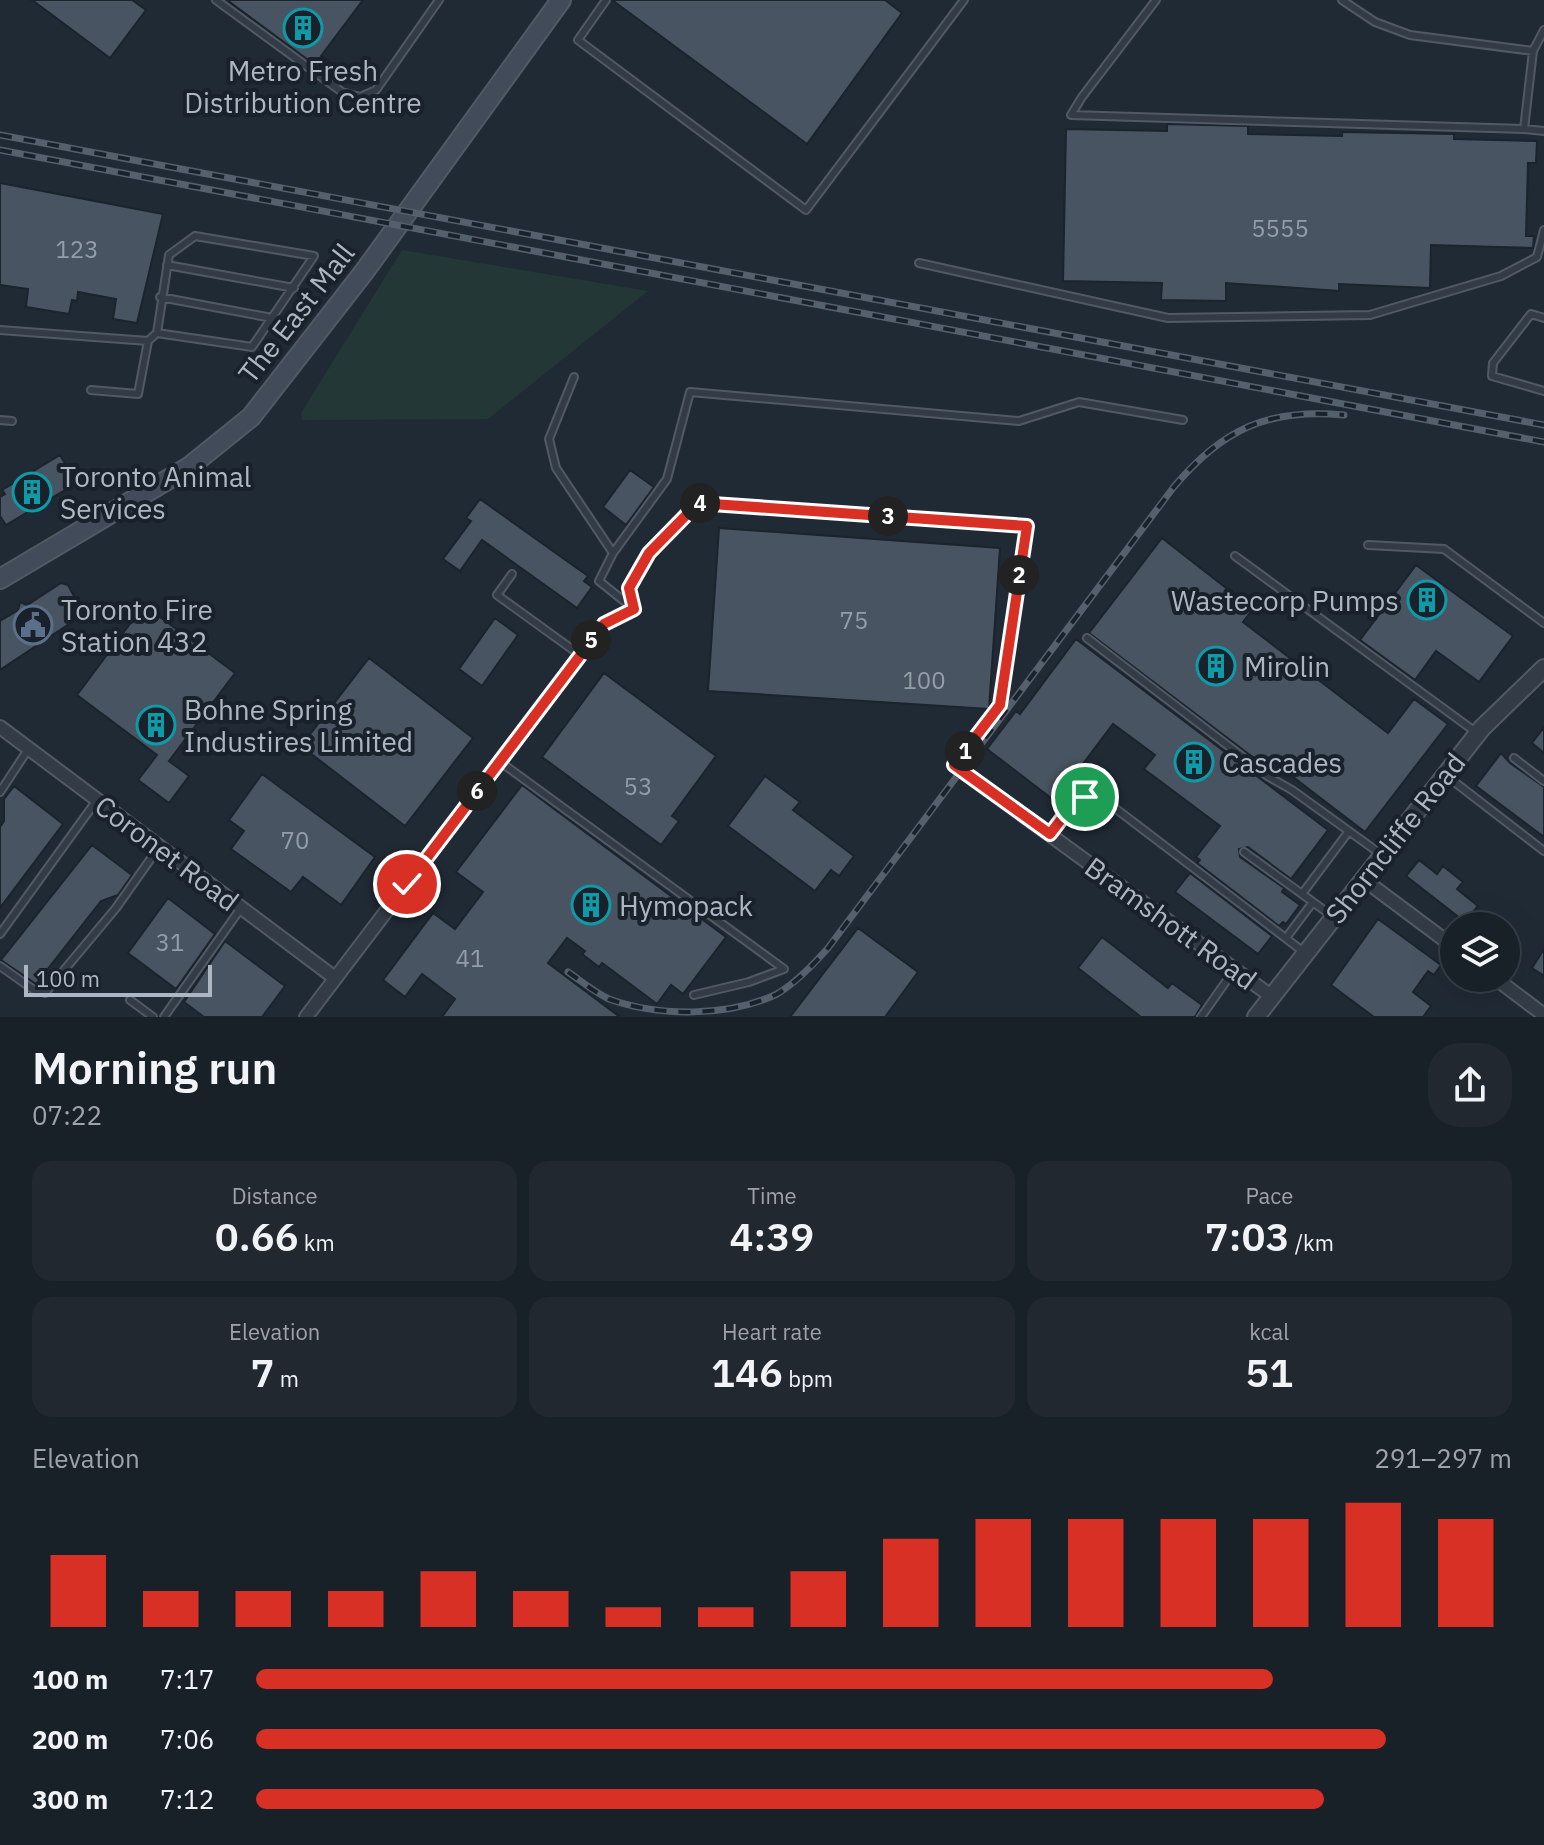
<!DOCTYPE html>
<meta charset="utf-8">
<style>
:root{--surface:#182028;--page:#212830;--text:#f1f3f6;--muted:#9fa3a8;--line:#363e45;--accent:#d93025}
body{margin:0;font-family:"IBM Plex Sans",sans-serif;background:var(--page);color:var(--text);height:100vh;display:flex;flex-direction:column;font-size:30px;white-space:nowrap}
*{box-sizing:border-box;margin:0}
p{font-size:26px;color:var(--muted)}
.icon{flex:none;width:44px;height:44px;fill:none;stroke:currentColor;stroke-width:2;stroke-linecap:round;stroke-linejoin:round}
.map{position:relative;height:1017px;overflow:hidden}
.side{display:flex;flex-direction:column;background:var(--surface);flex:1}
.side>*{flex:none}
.fabs{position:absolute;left:1440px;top:912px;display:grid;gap:16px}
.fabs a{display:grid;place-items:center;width:80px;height:80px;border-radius:50%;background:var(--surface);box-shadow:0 8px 32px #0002,0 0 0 2px var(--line);font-size:40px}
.scale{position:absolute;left:24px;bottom:20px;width:188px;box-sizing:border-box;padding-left:8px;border:4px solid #adb7c3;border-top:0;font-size:22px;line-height:28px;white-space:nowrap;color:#adb7c3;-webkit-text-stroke:6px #19212a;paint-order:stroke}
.pin{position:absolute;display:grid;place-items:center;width:68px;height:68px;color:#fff;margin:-34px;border:4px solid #fff;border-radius:50%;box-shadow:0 2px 8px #0007}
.km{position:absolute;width:40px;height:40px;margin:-20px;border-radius:50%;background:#222;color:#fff;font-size:22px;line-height:40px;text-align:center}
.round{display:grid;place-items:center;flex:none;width:84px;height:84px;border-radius:32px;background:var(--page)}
.head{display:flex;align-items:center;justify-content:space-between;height:136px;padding:0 32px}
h1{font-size:44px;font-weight:600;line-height:60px}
.figures{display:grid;grid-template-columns:repeat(3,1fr);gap:12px;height:136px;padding:8px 32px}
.figures div{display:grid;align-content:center;border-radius:20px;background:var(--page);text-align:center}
.figures b{font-size:40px;font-weight:600}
.figures small{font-size:22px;font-weight:400}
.figures p{font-size:22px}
.chart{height:224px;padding:16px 32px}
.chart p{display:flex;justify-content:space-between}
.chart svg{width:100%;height:144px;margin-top:8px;stroke:var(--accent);stroke-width:6}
ul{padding:0 32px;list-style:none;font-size:26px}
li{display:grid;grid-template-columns:128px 96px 1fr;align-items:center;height:60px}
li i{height:20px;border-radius:10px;background:var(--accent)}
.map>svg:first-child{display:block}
.green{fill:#233737}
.building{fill:#485461;stroke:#1b232c;stroke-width:2}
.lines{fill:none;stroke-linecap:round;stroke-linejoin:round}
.service-casing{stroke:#515a64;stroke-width:10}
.minor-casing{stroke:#515a64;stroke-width:16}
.tertiary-casing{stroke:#515a64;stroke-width:20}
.secondary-casing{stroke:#515a64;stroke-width:22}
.service{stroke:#333c46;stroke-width:6}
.minor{stroke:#333c46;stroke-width:12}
.tertiary{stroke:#333c46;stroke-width:16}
.secondary{stroke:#414b59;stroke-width:18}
.rail-casing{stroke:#55606d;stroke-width:7}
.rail{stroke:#19212a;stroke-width:4;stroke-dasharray:12;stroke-linecap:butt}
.route-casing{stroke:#fff;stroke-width:16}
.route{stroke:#d93025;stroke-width:10}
.labels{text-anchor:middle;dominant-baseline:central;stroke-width:8;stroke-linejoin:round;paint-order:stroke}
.number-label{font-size:24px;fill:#949eaa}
.poi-label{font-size:28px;fill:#adb7c3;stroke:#19212a;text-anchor:start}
.street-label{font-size:28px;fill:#adb7c3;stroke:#19212a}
</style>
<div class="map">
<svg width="1544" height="1017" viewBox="0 0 1544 1017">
<rect width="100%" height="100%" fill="#202a35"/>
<path class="green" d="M402,250L648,291L488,419L302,420L301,413Z"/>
<path class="building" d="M32,0H132L146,10L110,58Z
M227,0H363L321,56L345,74L338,82Z
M612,0H885L902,13L807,144Z
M1167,124L1248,126V134L1342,136V132L1454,134V139L1537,141L1536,163H1528L1526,236H1534L1533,248L1431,245L1430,288L1339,284V291L1226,283V301L1161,300L1162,283L1063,281L1066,129L1167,131Z
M0,183L163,214L137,323L113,319L116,299L78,292L77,301L72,300L69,314L26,307L28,289L0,285Z
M60,455L77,483L6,525L0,516V497L5,494L2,490Z
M630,470L654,487L626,525L603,507Z
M480,499L588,576L584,581L592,587L577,608L482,540L460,571L443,559L471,521L466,518Z
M719,528L1000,548L989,709L708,691Z
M1162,538L1253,609L1243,622L1388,733L1414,699L1448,724L1365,832L1276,764L1271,771L1089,633Z
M1416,565L1513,636L1479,682L1436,651L1415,680L1360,640Z
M61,583L68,585L75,598L74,604L67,611L72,622L0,670V621L18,610L20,602L27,605Z
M144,605L235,673L169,761L189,776L169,803L138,780L157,755L77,695Z
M495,618L518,635L482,686L459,669Z
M1076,639L1328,830L1291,879L1248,847L1239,849L1240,857L1284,888L1282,892L1300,905L1286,924L1283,922L1279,926L1197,863L1200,860L1196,857L1220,826L1144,769L1155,755L1113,724L1055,801L987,749L1016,711L1020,714Z
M369,658L473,738L405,826L301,746Z
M604,673L716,756L672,816L679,821L661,845L542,757Z
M1544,727V753L1532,743Z
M1501,753L1510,763L1544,787V837L1476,786Z
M262,774L375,857L341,905L303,877L291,892L231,849L244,831L229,820Z
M765,776L800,802L793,810L854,856L839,876L831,870L815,891L728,826Z
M522,785L726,937L683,994L671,985L657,1004L602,963L599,967L582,954L585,951L567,938L548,963L620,1017H442L455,999L422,974L405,997L383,980L433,913L455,929L483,892L456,872Z
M14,786L63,824L0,908V827L4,821V799Z
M92,845L132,875L118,895L101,901L36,984L1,960Z
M1419,860L1437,874L1443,866L1463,882L1457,889L1478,906L1465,922L1406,876Z
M1190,873L1272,936L1258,954L1175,892Z
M168,898L215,934L176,989L128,953Z
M1378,919L1441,965L1434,975L1428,971L1413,992L1431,1006L1423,1017H1374L1331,985Z
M858,928L918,972L885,1017H790Z
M1102,937L1168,988L1172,983L1202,1005L1195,1017H1141L1078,968Z
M225,941L285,986L262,1017H204L184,1002Z
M1544,949V976L1532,968Z"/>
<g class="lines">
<g class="service-casing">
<path id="service" d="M216,0L342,92L360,97L376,90L439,0
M606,0L578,40L806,210L964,0
M1156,0L1082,97L1071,115L1524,129L1533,51L1544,30
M1342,0L1375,22L1410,35L1533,51
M1524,129L1544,131
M919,263L1168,318L1370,315L1501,276L1537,257L1544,230
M167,265L294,288
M160,297L272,318
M1544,318L1531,314L1493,363L1492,376L1544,391
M0,330L148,341L157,333L169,255L195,236L314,256L252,347L157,333
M574,377L549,439L556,468L613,553
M91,390L138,394L148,341
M0,420L12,421
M1368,545L1444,549L1544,623
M1235,556L1477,733
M512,574L497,595L580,655
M634,607L629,588L649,553L698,503L1027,526L1000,705L954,765
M634,609L599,581L613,553L667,479L690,392L1019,421L1079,402L1183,420
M1087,638L1269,777L1292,790L1382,855
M1514,758L1544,781
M499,761L784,969L749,982L694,995
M1448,777L1544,851
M0,792L29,748
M1050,834L1072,805L1085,797L1107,802L1305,953
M1244,852L1302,894
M1332,916L1302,894L1349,831
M0,934L97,800
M1286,938L1313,902
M0,966L34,990L45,993L116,908L159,847
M130,1000L153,1017
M164,1017L241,908
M1201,1017L1234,970"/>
</g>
<g class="minor-casing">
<path id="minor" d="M0,727L335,978
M954,765L1271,996
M1363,879L1454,947
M1495,978L1544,1015
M306,1017L604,624L634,609"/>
</g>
<g class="tertiary-casing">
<path id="tertiary" d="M1256,1017L1482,728L1544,668"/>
</g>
<g class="secondary-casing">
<path id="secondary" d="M0,579L189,467L251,417L364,272L561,0"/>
</g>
<use href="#service" class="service"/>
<use href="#minor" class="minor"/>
<use href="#tertiary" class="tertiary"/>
<use href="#secondary" class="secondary"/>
<g class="rail-casing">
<path id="rail" d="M0,135L1544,425
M0,150L1544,442
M568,972C581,981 594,992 609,999C659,1017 729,1017 777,994C797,982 813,965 828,948L1173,488C1222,429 1268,408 1344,415"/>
</g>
<use href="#rail" class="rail"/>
</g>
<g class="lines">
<g class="route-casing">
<path id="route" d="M407,884L604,624L634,609L629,588L649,553L698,503L1027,526L1000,705L954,765L1050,834L1072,805L1085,797"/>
</g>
<use href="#route" class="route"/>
</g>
<defs>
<g id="building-ring" transform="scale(2)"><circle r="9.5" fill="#19212a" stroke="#0f9aa8" stroke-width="1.5"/><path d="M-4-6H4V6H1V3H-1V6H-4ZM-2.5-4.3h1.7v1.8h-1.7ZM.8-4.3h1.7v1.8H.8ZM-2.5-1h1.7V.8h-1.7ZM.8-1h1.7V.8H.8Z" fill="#0f9aa8"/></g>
<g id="civic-ring" transform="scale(2)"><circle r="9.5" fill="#19212a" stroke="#5c6f8a" stroke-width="1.5"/><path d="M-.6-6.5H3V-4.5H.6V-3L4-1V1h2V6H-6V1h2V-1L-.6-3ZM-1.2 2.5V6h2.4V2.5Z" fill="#5c6f8a"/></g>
</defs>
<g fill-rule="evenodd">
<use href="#building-ring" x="303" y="28"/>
<use href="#building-ring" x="32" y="492"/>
<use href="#building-ring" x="1427" y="600"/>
<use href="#civic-ring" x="33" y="625"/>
<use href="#building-ring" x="1216" y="666"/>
<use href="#building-ring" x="156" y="725"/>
<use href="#building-ring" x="1194" y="762"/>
<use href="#building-ring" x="591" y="905"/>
</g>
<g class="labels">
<g class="number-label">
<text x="1280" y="228">5555</text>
<text x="77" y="249">123</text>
<text x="854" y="620">75</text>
<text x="924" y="680">100</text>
<text x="638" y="786">53</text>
<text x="295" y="840">70</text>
<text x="170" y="942">31</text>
<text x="470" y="958">41</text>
</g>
<g class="poi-label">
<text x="303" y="70" text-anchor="middle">Metro Fresh<tspan x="303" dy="32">Distribution Centre</tspan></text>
<text x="60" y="476">Toronto Animal<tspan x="60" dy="32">Services</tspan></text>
<text x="1399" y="600" text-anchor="end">Wastecorp Pumps</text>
<text x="61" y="609">Toronto Fire<tspan x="61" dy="32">Station 432</tspan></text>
<text x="1244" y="666">Mirolin</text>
<text x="184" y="709">Bohne Spring<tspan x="184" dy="32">Industires Limited</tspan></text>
<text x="1222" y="762">Cascades</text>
<text x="619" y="905">Hymopack</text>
</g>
<g class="street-label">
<text transform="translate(296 313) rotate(-52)">The East Mall</text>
<text transform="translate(1395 838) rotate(-52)">Shorncliffe Road</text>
<text transform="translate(167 853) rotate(37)">Coronet Road</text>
<text transform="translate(1171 923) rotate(36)">Bramshott Road</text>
</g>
</g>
</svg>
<div class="fabs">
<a><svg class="icon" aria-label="layers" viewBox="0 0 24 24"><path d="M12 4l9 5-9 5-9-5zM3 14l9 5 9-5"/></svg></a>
</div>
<div class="scale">100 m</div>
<div class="pin" style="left:1085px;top:797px;background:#1e9e55"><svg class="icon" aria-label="arrive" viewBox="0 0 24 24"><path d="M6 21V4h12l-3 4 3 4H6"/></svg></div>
<div class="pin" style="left:407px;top:884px;background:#d93025"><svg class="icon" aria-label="check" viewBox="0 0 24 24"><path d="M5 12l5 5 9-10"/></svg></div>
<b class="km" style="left:965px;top:751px">1</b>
<b class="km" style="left:1019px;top:575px">2</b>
<b class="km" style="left:888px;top:516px">3</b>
<b class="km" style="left:700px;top:503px">4</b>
<b class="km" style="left:591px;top:640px">5</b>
<b class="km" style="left:477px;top:791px">6</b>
</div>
<section class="side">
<div class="head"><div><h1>Morning run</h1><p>07:22</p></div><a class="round"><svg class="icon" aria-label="share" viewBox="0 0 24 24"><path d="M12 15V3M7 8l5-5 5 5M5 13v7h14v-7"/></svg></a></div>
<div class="figures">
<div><p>Distance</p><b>0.66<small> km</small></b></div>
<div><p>Time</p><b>4:39</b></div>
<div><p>Pace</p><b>7:03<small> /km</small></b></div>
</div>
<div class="figures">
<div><p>Elevation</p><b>7<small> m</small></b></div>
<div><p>Heart rate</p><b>146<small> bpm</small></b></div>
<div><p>kcal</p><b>51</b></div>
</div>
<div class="chart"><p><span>Elevation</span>291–297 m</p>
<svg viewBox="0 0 160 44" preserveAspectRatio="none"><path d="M5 44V22M15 44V33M25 44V33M35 44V33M45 44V27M55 44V33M65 44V38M75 44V38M85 44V27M95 44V17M105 44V11M115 44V11M125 44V11M135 44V11M145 44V6M155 44V11"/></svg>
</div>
<ul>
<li><b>100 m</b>7:17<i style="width:81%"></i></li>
<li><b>200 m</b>7:06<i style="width:90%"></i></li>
<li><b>300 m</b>7:12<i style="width:85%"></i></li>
</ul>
</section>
